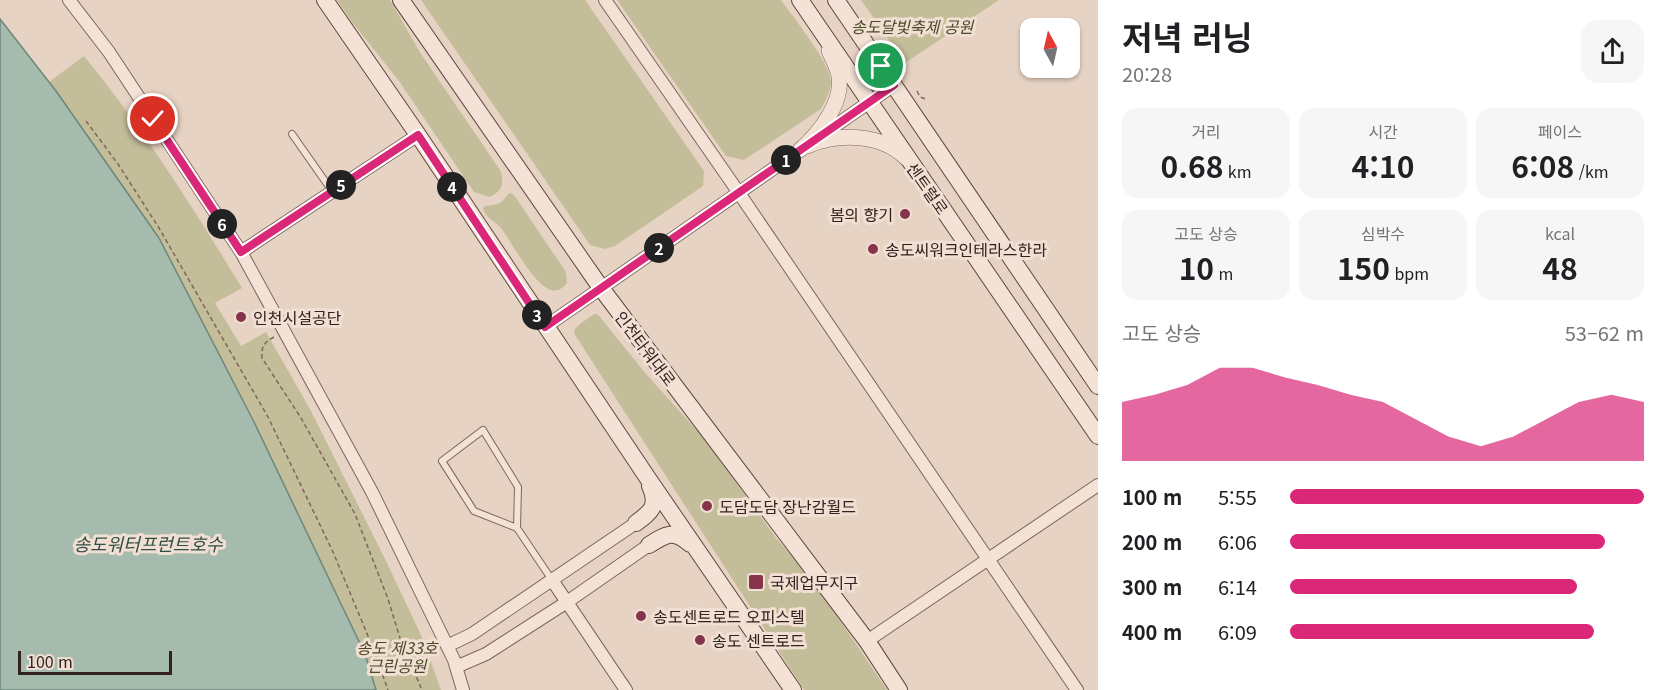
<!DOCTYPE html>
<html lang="ko">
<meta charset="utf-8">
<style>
:root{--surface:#fff;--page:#f6f6f6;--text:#202124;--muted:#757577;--accent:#db2777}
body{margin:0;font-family:Georgia,"Noto Sans KR",serif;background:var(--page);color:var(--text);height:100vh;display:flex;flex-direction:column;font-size:22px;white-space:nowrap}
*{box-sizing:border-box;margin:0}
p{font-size:20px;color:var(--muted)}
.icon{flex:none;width:33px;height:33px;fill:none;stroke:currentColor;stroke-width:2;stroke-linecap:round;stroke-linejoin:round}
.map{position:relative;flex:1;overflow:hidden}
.details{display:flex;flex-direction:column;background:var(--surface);width:570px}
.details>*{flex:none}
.needle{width:39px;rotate:352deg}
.fabs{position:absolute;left:1020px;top:18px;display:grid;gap:12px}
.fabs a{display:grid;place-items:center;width:60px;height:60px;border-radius:12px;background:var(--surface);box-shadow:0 2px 4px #0004;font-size:30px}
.scale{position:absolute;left:18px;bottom:15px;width:154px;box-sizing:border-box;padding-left:6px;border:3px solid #31221e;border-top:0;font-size:16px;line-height:21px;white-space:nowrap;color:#31221e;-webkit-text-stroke:4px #f0dfd2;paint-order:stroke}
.pin{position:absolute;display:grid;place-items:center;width:51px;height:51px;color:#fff;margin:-26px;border:3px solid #fff;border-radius:50%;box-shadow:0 2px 6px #0007}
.km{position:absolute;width:30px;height:30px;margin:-15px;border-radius:50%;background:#222;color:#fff;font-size:16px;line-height:30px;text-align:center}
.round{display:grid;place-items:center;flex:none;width:63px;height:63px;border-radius:18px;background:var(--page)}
.headline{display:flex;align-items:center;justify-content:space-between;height:102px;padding:0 24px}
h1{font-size:33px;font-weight:700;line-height:45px}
.stats{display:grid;grid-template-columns:repeat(3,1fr);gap:9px;height:102px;padding:6px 24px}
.stats div{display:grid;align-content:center;border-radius:15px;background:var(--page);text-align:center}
.stats b{font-size:30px;font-weight:700}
.stats small{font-size:16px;font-weight:400}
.stats p{font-size:16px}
.chart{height:168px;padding:12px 24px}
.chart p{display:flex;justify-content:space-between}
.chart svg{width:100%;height:108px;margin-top:6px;fill:var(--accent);opacity:.7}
ul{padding:0 24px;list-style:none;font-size:20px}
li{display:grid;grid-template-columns:96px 72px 1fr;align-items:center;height:45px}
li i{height:15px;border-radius:8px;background:var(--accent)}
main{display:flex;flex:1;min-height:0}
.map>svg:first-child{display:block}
.green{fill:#c4bd99}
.water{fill:#a5bbae;stroke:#6d877a;stroke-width:1.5}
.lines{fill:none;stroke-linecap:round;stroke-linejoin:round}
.service-casing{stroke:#7f655c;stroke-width:8}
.minor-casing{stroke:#7f655c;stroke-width:14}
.tertiary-casing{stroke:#7f655c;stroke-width:16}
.secondary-casing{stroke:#614740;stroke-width:18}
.path{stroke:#7f655c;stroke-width:1.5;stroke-dasharray:4.5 3;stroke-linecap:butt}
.service{stroke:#f3e2d5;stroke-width:6}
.minor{stroke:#f3e2d5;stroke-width:12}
.tertiary{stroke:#f3e2d5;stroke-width:15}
.secondary{stroke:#f3e2d5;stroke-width:16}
.route-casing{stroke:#fff;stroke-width:12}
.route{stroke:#db2777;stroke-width:8}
.poi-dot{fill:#86344b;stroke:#f0dfd2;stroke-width:2}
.labels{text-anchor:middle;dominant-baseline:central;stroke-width:6;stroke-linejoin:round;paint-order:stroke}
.park-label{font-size:16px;font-style:italic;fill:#4b4a28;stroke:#f0dfd2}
.street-label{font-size:16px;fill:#31221e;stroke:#f0dfd2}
.poi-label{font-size:16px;fill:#31221e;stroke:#f0dfd2;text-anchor:start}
.water-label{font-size:18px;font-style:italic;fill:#304f44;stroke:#f0dfd2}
</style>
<main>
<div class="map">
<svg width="1098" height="690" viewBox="0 0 1098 690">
<rect width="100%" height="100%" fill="#e7d3c3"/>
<path class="green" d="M337,0H390L421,54L500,170C505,183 502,192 489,197L474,192L399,81L352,22Z
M421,0H585L704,171L703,186L615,246L605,249L590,245Z
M617,0H781C793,17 832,65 831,83C830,92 825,102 821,109L744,160L726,156Z
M861,0H999L905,63Z
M84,56C143,128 193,208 242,288L215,303L241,346L266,332L311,411L386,561L421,635L441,690H376L365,653L253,420L159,238L49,82Z
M510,193L514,195L566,272L567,283C563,288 558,292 551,290C534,285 512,243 501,228C495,221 484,217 483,208L485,206C498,204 500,206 508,194Z
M594,314H597L600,317L646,374L704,438L776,538L810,576L887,690H804L575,335L574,330L580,324Z"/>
<path class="water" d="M0,19L56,91L159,238L253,420L365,654L376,690H0Z"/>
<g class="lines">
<g class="service-casing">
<path id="service" d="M292,134L332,191
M517,528L474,511L442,461L483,430L518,487L517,528L552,580"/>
</g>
<g class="minor-casing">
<path id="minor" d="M69,0L109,52L241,252L372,492L454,660L463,690
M605,0L739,193L1077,690
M241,252L418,135
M545,327L894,85
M552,580L626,690
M867,641L1098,485
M447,646L472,634L636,523
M456,667L486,654L567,602L649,545"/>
</g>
<g class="tertiary-casing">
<path id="tertiary" d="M807,146C838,133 881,133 906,158
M800,150C818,134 843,104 839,77C838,68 833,60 829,51"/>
</g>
<g class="secondary-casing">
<path id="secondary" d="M325,0L418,135L647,477L793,690
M401,0L601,288L867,641L899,690
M800,0L1098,436
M836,0L1098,386
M636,523C651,512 659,506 650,486
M649,545C666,534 674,529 690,544"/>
</g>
<path class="path" d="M893,60L895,56
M917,91L920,97L926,99
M86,121L118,164L159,228L268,417L333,552L373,648L388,690
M274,337C264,342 261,347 262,358L301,418L355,514L388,599L400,638L422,690"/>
<use href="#service" class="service"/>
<use href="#minor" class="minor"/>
<use href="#tertiary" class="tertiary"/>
<use href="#secondary" class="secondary"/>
</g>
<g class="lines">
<g class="route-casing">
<path id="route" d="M153,119L241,252L418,135L545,327L894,85L881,66"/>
</g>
<use href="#route" class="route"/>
</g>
<g class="poi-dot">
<circle cx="905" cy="214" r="6"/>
<circle cx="873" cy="249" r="6"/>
<circle cx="241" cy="317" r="6"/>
<circle cx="707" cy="506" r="6"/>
<rect x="748" y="574" width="16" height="16" rx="3"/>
<circle cx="641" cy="616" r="6"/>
<circle cx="700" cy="640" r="6"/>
</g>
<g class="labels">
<g class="park-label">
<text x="912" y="26">송도달빛축제 공원</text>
<text x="397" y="647">송도 제33호<tspan x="397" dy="18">근린공원</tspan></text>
</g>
<g class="street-label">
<text transform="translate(928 188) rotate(55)">센트럴로</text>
<text transform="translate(646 348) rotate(53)">인천타워대로</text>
</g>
<g class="poi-label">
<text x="893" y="214" text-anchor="end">봄의 향기</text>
<text x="885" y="249">송도씨워크인테라스한라</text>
<text x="253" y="317">인천시설공단</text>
<text x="719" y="506">도담도담 장난감월드</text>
<text x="770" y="582">국제업무지구</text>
<text x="653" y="616">송도센트로드 오피스텔</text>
<text x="712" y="640">송도 센트로드</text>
</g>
<g class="water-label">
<text x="148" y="543">송도워터프런트호수</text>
</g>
</g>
</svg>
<div class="fabs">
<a><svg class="needle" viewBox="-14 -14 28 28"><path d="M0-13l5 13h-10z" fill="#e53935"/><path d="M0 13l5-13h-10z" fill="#757577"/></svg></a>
</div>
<div class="scale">100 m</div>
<div class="pin" style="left:881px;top:66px;background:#1e9e55"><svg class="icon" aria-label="arrive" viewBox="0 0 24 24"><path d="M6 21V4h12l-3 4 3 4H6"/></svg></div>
<div class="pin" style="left:153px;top:119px;background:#d93025"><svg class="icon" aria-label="check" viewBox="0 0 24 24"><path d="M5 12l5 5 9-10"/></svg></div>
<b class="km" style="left:786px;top:160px">1</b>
<b class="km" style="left:659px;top:248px">2</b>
<b class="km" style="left:537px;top:315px">3</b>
<b class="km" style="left:452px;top:187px">4</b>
<b class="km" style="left:341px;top:185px">5</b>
<b class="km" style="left:222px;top:224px">6</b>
</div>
<section class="details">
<div class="headline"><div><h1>저녁 러닝</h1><p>20:28</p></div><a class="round"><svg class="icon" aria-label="share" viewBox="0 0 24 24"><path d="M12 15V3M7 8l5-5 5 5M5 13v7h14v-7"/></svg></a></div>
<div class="stats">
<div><p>거리</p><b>0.68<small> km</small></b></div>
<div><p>시간</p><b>4:10</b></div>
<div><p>페이스</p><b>6:08<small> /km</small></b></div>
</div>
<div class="stats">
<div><p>고도 상승</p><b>10<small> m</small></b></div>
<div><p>심박수</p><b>150<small> bpm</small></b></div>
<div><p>kcal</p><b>48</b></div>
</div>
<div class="chart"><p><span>고도 상승</span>53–62 m</p>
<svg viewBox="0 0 160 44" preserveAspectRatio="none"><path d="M0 44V20L10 17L20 13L30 6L40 6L50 10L60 13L70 17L80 20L90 27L100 34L110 38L120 34L130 27L140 20L150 17L160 20V44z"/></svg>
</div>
<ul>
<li><b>100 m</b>5:55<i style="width:100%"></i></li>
<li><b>200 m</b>6:06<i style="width:89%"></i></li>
<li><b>300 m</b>6:14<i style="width:81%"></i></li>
<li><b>400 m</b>6:09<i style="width:86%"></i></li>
</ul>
</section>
</main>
